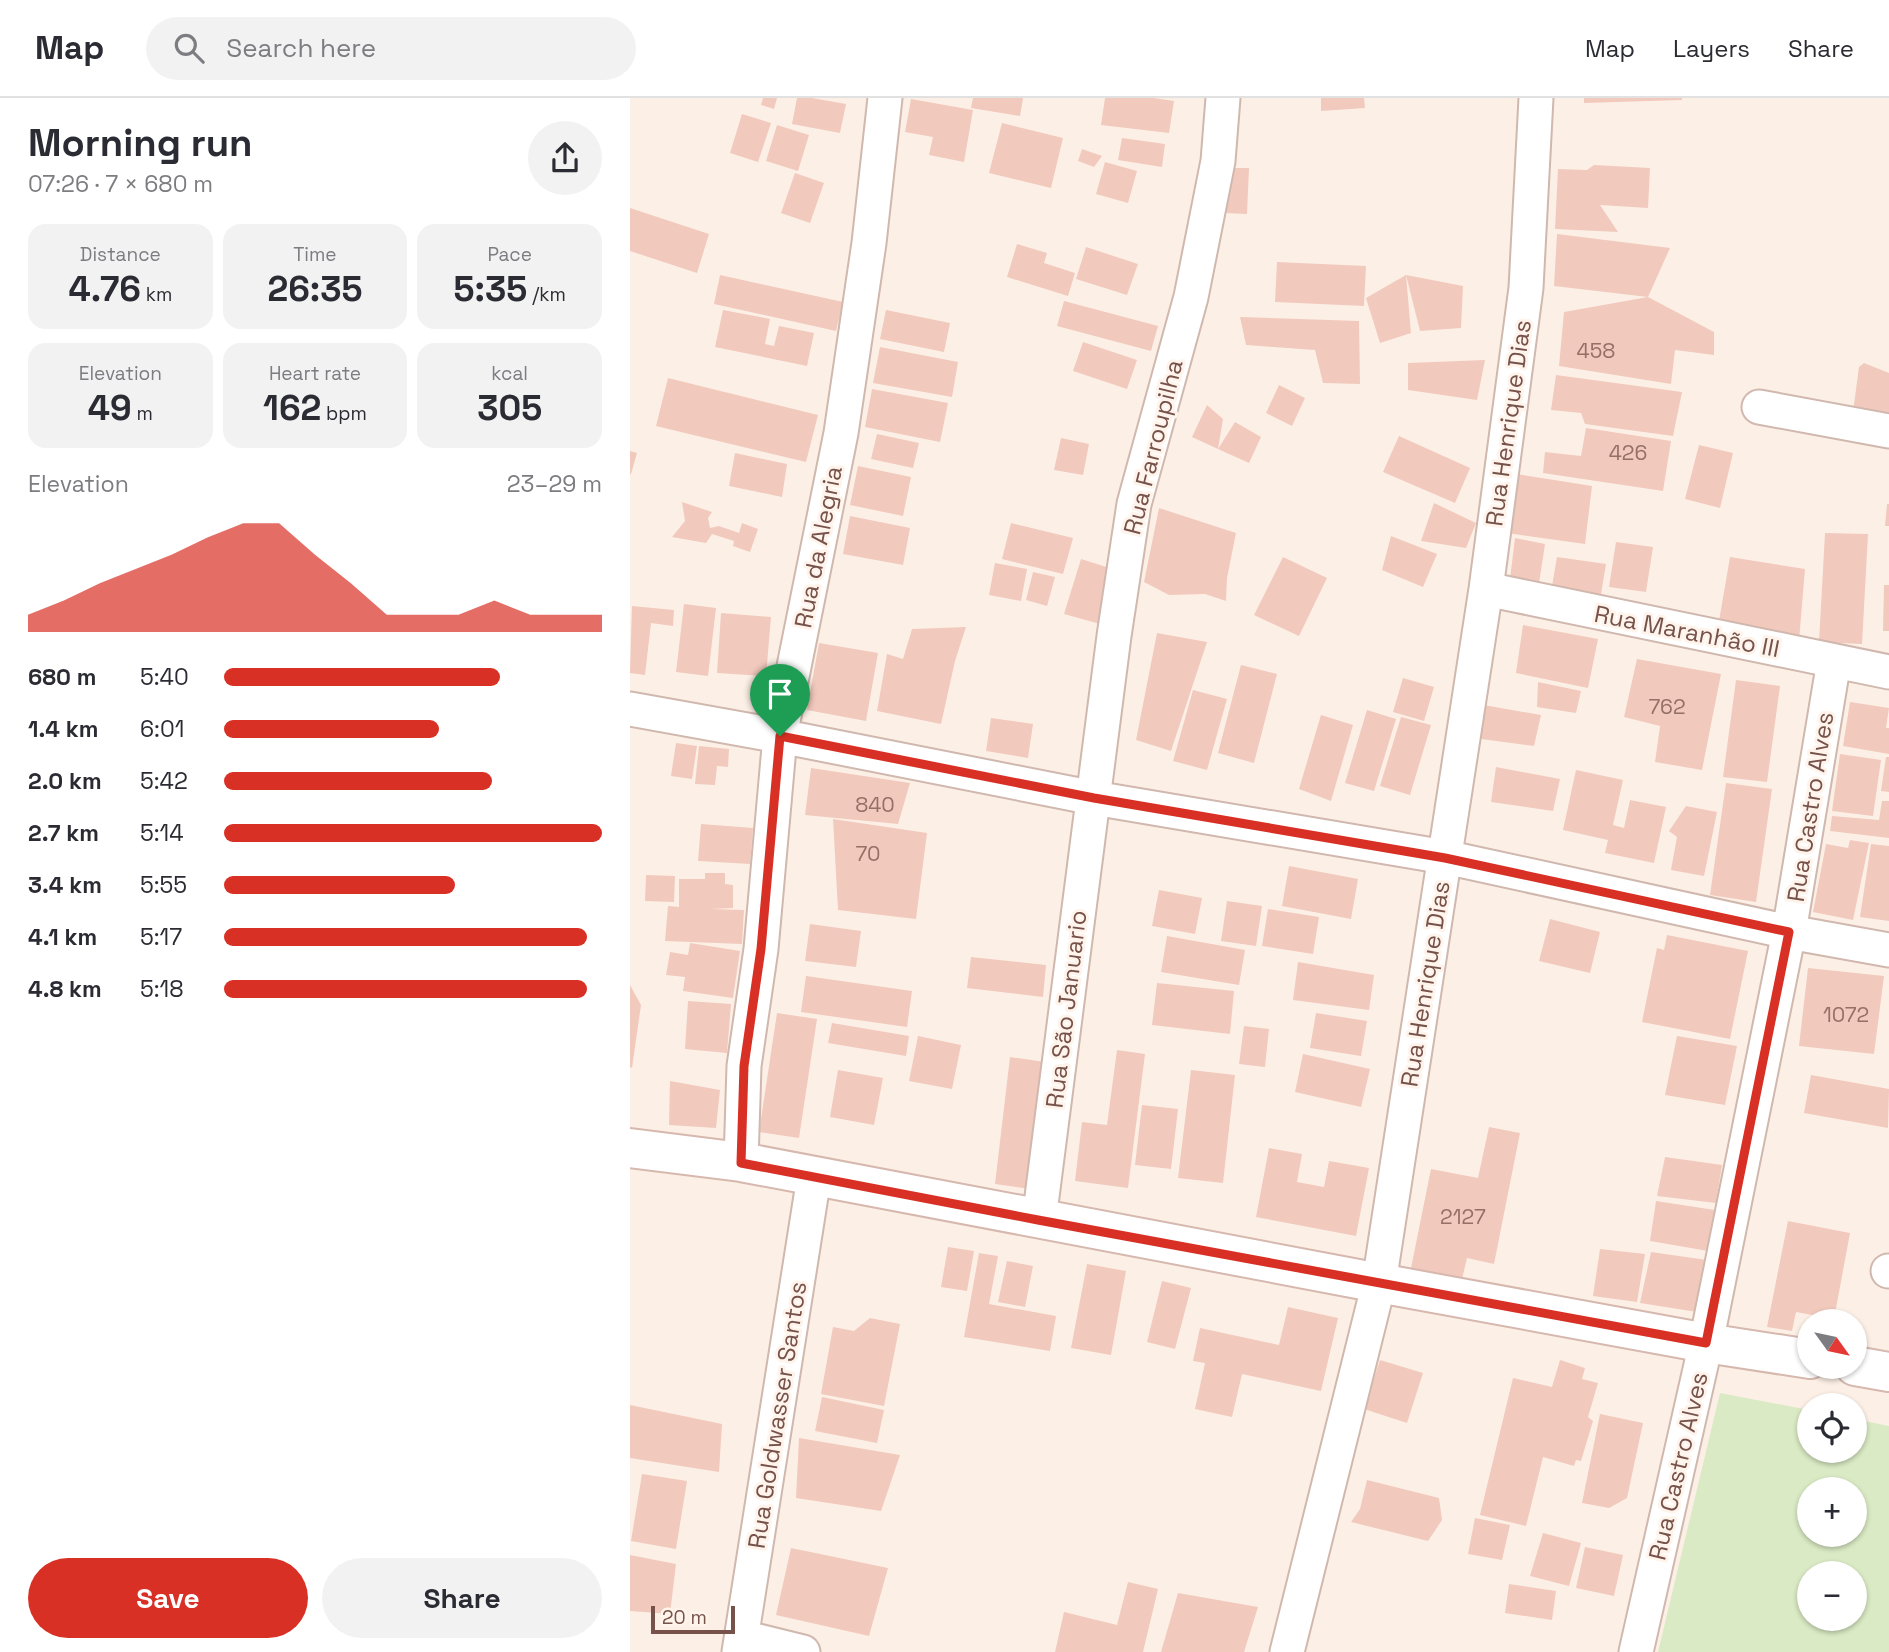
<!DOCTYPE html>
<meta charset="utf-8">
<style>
:root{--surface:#fff;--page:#f2f2f3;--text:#2b2b33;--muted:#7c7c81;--line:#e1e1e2;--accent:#d93025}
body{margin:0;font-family:"Space Grotesk",sans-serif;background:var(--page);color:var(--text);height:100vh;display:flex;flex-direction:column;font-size:26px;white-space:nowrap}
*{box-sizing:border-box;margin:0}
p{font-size:23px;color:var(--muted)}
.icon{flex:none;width:38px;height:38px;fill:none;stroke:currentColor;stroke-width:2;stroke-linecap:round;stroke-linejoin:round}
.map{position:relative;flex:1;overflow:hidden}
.drawer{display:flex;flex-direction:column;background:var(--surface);width:630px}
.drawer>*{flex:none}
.needle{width:46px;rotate:123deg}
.tools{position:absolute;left:1167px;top:1211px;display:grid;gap:14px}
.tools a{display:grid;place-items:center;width:70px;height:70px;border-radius:50%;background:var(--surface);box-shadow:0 2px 5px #0004;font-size:35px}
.scale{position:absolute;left:21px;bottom:18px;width:84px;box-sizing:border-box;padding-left:7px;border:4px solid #76524a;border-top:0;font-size:19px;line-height:24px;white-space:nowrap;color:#76524a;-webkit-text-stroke:5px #fff4ec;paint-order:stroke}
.pin{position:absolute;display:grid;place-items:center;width:60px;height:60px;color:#fff;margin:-72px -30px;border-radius:50% 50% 50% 0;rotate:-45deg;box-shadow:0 0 7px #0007}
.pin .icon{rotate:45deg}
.round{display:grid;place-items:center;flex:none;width:74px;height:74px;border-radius:37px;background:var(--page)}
.summary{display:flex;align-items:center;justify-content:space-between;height:119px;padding:0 28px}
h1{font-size:38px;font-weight:700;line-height:52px}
.metrics{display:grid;grid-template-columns:repeat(3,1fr);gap:10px;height:119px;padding:7px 28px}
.metrics div{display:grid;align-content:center;border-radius:18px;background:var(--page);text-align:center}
.metrics b{font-size:35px;font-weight:700}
.metrics small{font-size:19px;font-weight:400}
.metrics p{font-size:19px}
.chart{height:196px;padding:14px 28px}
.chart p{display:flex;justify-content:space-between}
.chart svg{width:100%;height:126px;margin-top:7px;fill:var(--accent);opacity:.7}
.button{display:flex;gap:14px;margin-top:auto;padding:14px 28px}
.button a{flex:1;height:80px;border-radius:42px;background:var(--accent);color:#fff;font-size:28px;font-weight:700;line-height:80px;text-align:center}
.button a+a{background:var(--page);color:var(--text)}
ul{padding:0 28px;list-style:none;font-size:23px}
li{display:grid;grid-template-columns:112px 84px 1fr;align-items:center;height:52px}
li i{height:18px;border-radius:9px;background:var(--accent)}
header{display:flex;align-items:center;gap:42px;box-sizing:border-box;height:98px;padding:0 35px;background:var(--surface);border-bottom:2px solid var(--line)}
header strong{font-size:33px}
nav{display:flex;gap:38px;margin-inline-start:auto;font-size:24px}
.search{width:490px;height:63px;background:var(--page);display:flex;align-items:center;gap:18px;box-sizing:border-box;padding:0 24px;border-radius:38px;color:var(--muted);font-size:26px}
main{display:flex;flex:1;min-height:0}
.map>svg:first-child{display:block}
.green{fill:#daeac4;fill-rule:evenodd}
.building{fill:#f2c9bd}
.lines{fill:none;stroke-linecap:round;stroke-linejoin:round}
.street-casing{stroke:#d0b8ae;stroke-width:37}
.secondary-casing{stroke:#d6b8ae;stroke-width:42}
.street{stroke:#fff;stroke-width:33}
.secondary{stroke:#fff;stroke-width:38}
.route-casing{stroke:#fff;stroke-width:14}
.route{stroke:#d93025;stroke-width:9}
.labels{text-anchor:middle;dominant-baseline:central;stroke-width:6;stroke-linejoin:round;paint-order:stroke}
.number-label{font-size:21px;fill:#957067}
.street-label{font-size:24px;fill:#76524a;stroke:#fff4ec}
</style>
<header>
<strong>Map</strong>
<div class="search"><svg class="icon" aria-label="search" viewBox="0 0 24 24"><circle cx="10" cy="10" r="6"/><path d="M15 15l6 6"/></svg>Search here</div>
<nav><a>Map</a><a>Layers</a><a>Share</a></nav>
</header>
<main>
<section class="drawer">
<div class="summary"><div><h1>Morning run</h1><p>07:26 · 7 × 680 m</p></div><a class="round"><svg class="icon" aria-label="share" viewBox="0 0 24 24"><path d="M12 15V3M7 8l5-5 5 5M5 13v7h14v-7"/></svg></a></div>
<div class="metrics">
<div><p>Distance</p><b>4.76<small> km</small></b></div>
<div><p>Time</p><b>26:35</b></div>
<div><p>Pace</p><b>5:35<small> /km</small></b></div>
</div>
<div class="metrics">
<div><p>Elevation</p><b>49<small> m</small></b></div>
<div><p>Heart rate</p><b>162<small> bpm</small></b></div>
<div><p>kcal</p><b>305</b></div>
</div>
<div class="chart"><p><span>Elevation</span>23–29 m</p>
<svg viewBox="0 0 160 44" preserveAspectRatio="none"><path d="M0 44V38L10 33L20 27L30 22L40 17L50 11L60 6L70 6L80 17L90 27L100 38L110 38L120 38L130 33L140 38L150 38L160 38V44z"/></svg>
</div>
<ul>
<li><b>680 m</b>5:40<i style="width:73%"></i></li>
<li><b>1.4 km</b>6:01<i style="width:57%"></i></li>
<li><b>2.0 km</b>5:42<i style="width:71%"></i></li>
<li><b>2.7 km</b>5:14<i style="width:100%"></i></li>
<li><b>3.4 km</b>5:55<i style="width:61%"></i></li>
<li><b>4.1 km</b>5:17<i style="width:96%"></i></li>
<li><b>4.8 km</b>5:18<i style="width:96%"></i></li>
</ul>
<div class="button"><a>Save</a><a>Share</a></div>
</section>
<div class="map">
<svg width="1259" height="1554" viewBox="0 0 1259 1554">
<rect width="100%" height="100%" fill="#fcf0e6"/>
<path class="green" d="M1090,1295L1179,1312L1180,1353H1225V1321L1259,1328V1554H1028ZM1180,1391H1225V1437H1180ZM1180,1475H1225V1521H1180Z"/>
<path class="building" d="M133,0H147L144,11L131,7Z
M167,0H182L216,6L210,35L162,26Z
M343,0H393L390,18L341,10Z
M475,0H524L544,3L539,35L471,27Z
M691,0H734L735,10L691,13Z
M954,0H1052V2L954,5Z
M281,1L343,12L334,64L299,57L303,39L275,34Z
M112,16L141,25L128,64L100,55Z
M372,25L433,40L421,90L359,75Z
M147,27L179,37L168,73L136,63Z
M492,40L535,46L532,69L488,62Z
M452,51L472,58L464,69L448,63Z
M475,64L507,73L498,105L466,96Z
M964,67L1020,70L1018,110L970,107L988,134L925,131L928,71L957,72Z
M595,70H619L617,116L594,115Z
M165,75L194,85L180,125L151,115Z
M0,110L79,136L67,175L0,153Z
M927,136L1040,150L1018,199L924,188Z
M387,146L417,155L414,165L445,175L438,198L377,179Z
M456,149L508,166L497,197L446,181Z
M647,164L736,168L734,208L645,204Z
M90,177L213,204L206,233L84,206Z
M776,177L833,188L831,230L790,233Z
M776,177L781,235L750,245L736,200Z
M1018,199L1084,234V257L1045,252L1041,286L929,268L934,214Z
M434,203L528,228L521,253L427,228Z
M93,212L140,221L135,246L144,248L149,228L184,235L177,268L85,249Z
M256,212L320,225L314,254L250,241Z
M610,219L729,223L730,286L693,285L685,252L616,247Z
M453,244L507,262L497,291L443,273Z
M250,249L328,264L322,299L243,285Z
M855,262L847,302L778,292V265Z
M1234,265L1259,275V323L1223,314L1229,269Z
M926,277L1052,294L1043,338L955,326L951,315L921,312Z
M38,280L188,317L176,364L26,328Z
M649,287L675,300L662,328L636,315Z
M242,291L318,305L310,344L235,329Z
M577,307L593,321L588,351L562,339Z
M605,324L631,339L619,365L588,351Z
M956,330L1041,343L1033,393L913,375L915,354L951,358Z
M247,336L289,345L283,370L241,361Z
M769,338L840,370L825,405L753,374Z
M431,340L459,346L453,377L424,372Z
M1069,347L1103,355L1090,410L1055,401Z
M0,353L7,355L1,376H0Z
M105,355L157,366L152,399L99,388Z
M228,368L281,379L273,418L220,407Z
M886,376L962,388L955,446L877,435Z
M52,404L82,414L78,420L80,430L89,428L109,435L112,425L128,431L120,454L103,448L104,443L82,436L76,445L42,439L55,423Z
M804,405L846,425L836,450L791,443Z
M1257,406H1259V428H1255Z
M529,410L606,435L597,480L596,503L575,496L539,497L514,484Z
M220,418L280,430L273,467L213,456Z
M381,425L443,440L433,476L372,461Z
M1195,435L1238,436L1232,546L1189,544Z
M761,438L807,456L793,489L752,472Z
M885,440L915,446L908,492L879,489Z
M986,444L1023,449L1016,494L979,489Z
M653,459L697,480L669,538L624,517Z
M927,459L976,466L970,502L921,494Z
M1100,459L1175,471L1169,543L1088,529Z
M451,461L486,472L470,526L434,516Z
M365,465L397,471L391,503L359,497Z
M403,474L425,479L417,508L396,502Z
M1254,487H1259V533H1253Z
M54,506L86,510L78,578L46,574Z
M2,508L44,512L43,528L21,525L15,577L0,575Z
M91,515L141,519L136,578L87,575Z
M893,527L968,541L958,590L886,575Z
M336,529L325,563L311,626L247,613L257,556L273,561L282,531Z
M527,535L577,544L541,653L506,642Z
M189,545L248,555L236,623L177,612Z
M1007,561L1091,576L1072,672L1025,664L1030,628L994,619Z
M611,567L647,576L624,665L588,655Z
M773,580L804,589L794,623L763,614Z
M1106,582L1150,588L1137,684L1093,679Z
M908,584L951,593L946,615L907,609Z
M563,592L597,601L577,672L543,663Z
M1220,604L1259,610L1256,630H1259V656L1213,648Z
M848,606L911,617L904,648L844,640Z
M737,612L766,621L744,693L715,685Z
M691,617L723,627L701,703L669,691Z
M771,619L801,627L780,697L750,688Z
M361,620L403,626L398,660L356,653Z
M46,645L67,648L62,681L41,678Z
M69,648L99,651L98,669L87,668L85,687L65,686Z
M1210,656L1251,662L1243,718L1202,713Z
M1256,659H1259V694L1251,693Z
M866,669L930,681L923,713L861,704Z
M181,670L280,685L268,726L175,717Z
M946,672L993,682L983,727L994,730L1000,702L1036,709L1024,765L975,755L978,742L933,732Z
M1096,685L1142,691L1126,804L1080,797Z
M1252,703H1259V740L1200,733L1202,718L1249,722Z
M1056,708L1087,714L1074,778L1041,772L1047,739L1039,733Z
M203,721L297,735L286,821L208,812Z
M71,726L123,730L120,766L68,763Z
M1220,742L1239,745L1223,822L1183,814L1196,746L1218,750Z
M1241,746L1259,748V823L1230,819Z
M659,768L728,781L721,821L652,808Z
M75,775H95V786L103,787V810L81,811L114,812L112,846L35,843L38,808L49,809V781H75Z
M16,777L45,778L44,804L15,803Z
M529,792L572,800L565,836L522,828Z
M597,803L632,808L626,848L591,843Z
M638,811L689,819L683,856L632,848Z
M920,821L970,834L960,875L909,863Z
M180,826L231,833L226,869L175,863Z
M1037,837L1118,853L1100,941L1012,924L1027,850L1034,852Z
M537,838L615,852L609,887L531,874Z
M60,845L110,853L103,900L53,893L55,879L36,877L40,854L58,857Z
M341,859L416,867L413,899L337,890Z
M668,864L744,877L739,912L663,902Z
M1178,870L1254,878L1244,956L1169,948Z
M176,878L282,893L277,929L171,914Z
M527,885L604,893L600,936L522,927Z
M0,887L11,907L2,970L0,969Z
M58,903L101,906L97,955L55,951Z
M147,915L187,921L169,1040L129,1034Z
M686,915L737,923L731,958L680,950Z
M202,925L279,938L276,958L198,945Z
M614,928L639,931L635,969L609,966Z
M288,938L331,947L322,991L279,983Z
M1047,938L1107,948L1095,1007L1035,997Z
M487,952L515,956L498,1090L445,1083L452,1024L477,1027Z
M673,956L740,971L731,1009L665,994Z
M380,959L415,964L400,1091L365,1086Z
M208,972L253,980L244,1027L200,1019Z
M561,972L605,977L593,1085L548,1080Z
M1181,977L1259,991L1258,1030L1174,1015Z
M40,983L90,992L86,1030L39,1027Z
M512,1007L548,1011L541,1071L505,1067Z
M859,1029L890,1035L864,1166L837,1160L832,1181L781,1170L801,1071L848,1080Z
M639,1050L672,1056L667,1084L694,1089L699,1063L739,1070L726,1138L626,1119Z
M1035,1059L1092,1067L1086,1105L1027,1098Z
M1026,1103L1085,1112L1078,1153L1020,1143Z
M1158,1123L1220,1135L1204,1221L1166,1214L1162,1233L1137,1229Z
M318,1149L344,1153L337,1193L311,1189Z
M970,1151L1015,1156L1007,1204L963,1198Z
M1021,1154L1077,1162L1067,1214L1010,1205Z
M349,1155L368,1158L359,1206L426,1218L420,1253L334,1239Z
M377,1163L403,1168L395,1209L368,1204Z
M457,1166L496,1173L481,1257L441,1250Z
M532,1183L561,1190L545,1251L517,1244Z
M658,1209L708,1220L691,1293L612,1276L602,1319L565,1311L575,1265L563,1263L570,1230L649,1247Z
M240,1220L270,1226L254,1308L191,1296L203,1229L224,1233Z
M750,1262L793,1275L777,1325L734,1311Z
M930,1262L955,1270L952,1281L968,1285L958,1319L963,1323L951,1363L946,1362L944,1368L913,1359L896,1428L850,1417L883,1280L922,1289Z
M192,1299L254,1312L247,1345L185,1333Z
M0,1307L92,1326L89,1374L0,1360Z
M970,1316L1013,1325L997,1400L979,1410L952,1405Z
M169,1340L270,1357L251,1413L166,1400Z
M12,1376L57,1383L46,1451L1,1443Z
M737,1382L809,1400L812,1422L798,1443L721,1424L730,1411Z
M845,1420L880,1427L872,1462L838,1456Z
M913,1435L951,1445L939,1488L900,1478Z
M955,1449L993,1457L984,1498L946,1490Z
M161,1450L258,1470L239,1538L146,1517Z
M0,1457L46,1466L40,1516L0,1513Z
M498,1484L528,1491L513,1554H425L434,1514L487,1527Z
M879,1486L926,1493L922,1522L875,1515Z
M548,1495L628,1509L614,1554H531Z"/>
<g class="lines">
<g class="street-casing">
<path id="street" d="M1129,309L1259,333
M856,491L1259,574
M0,611L150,638L464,700L815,759L1159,834L1259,852
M111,1064L114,968L131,851L150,638L211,335L239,145L255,0
M409,1122L484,538L504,406L561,199L588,63L593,0
M1258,1173H1259
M112,1539L173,1554
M109,1554L184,1079
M657,1554L749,1185L856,491L896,190L906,0
M1006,1554L1076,1245L1159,834L1204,563"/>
</g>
<g class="secondary-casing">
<path id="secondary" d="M0,1050L111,1064L749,1185L1076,1245L1180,1261
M1225,1268L1259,1274"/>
</g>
<use href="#street" class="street"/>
<use href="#secondary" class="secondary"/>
</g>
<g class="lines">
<g class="route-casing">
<path id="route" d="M150,638L464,700L815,760L1159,834L1076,1245L408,1122L111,1065L114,968L131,851Z"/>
</g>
<use href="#route" class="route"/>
</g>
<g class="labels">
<g class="number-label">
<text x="966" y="252">458</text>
<text x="998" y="354">426</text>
<text x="1037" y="608">762</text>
<text x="245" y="706">840</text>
<text x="238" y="755">70</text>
<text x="1216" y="916">1072</text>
<text x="833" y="1118">2127</text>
</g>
<g class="street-label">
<text transform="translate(878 325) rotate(-82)">Rua Henrique Dias</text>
<text transform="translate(523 349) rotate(-76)">Rua Farroupilha</text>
<text transform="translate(188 449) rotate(-79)">Rua da Alegria</text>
<text transform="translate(1057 533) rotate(11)">Rua Maranhão III</text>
<text transform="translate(1180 709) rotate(-81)">Rua Castro Alves</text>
<text transform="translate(795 886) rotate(-81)">Rua Henrique Dias</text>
<text transform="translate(436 911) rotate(-83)">Rua São Januario</text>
<text transform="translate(147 1317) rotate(-81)">Rua Goldwasser Santos</text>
<text transform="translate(1048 1368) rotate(-77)">Rua Castro Alves</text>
</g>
</g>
</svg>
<div class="tools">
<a><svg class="needle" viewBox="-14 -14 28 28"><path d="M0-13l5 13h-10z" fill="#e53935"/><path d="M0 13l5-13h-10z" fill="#7c7c81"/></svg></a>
<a><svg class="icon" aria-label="locate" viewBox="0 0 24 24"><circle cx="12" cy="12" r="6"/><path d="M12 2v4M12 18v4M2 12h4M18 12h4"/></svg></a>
<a>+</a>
<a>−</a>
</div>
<div class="scale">20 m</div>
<div class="pin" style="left:150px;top:638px;background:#1e9e55"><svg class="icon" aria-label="arrive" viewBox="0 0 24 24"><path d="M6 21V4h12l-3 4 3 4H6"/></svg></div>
</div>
</main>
